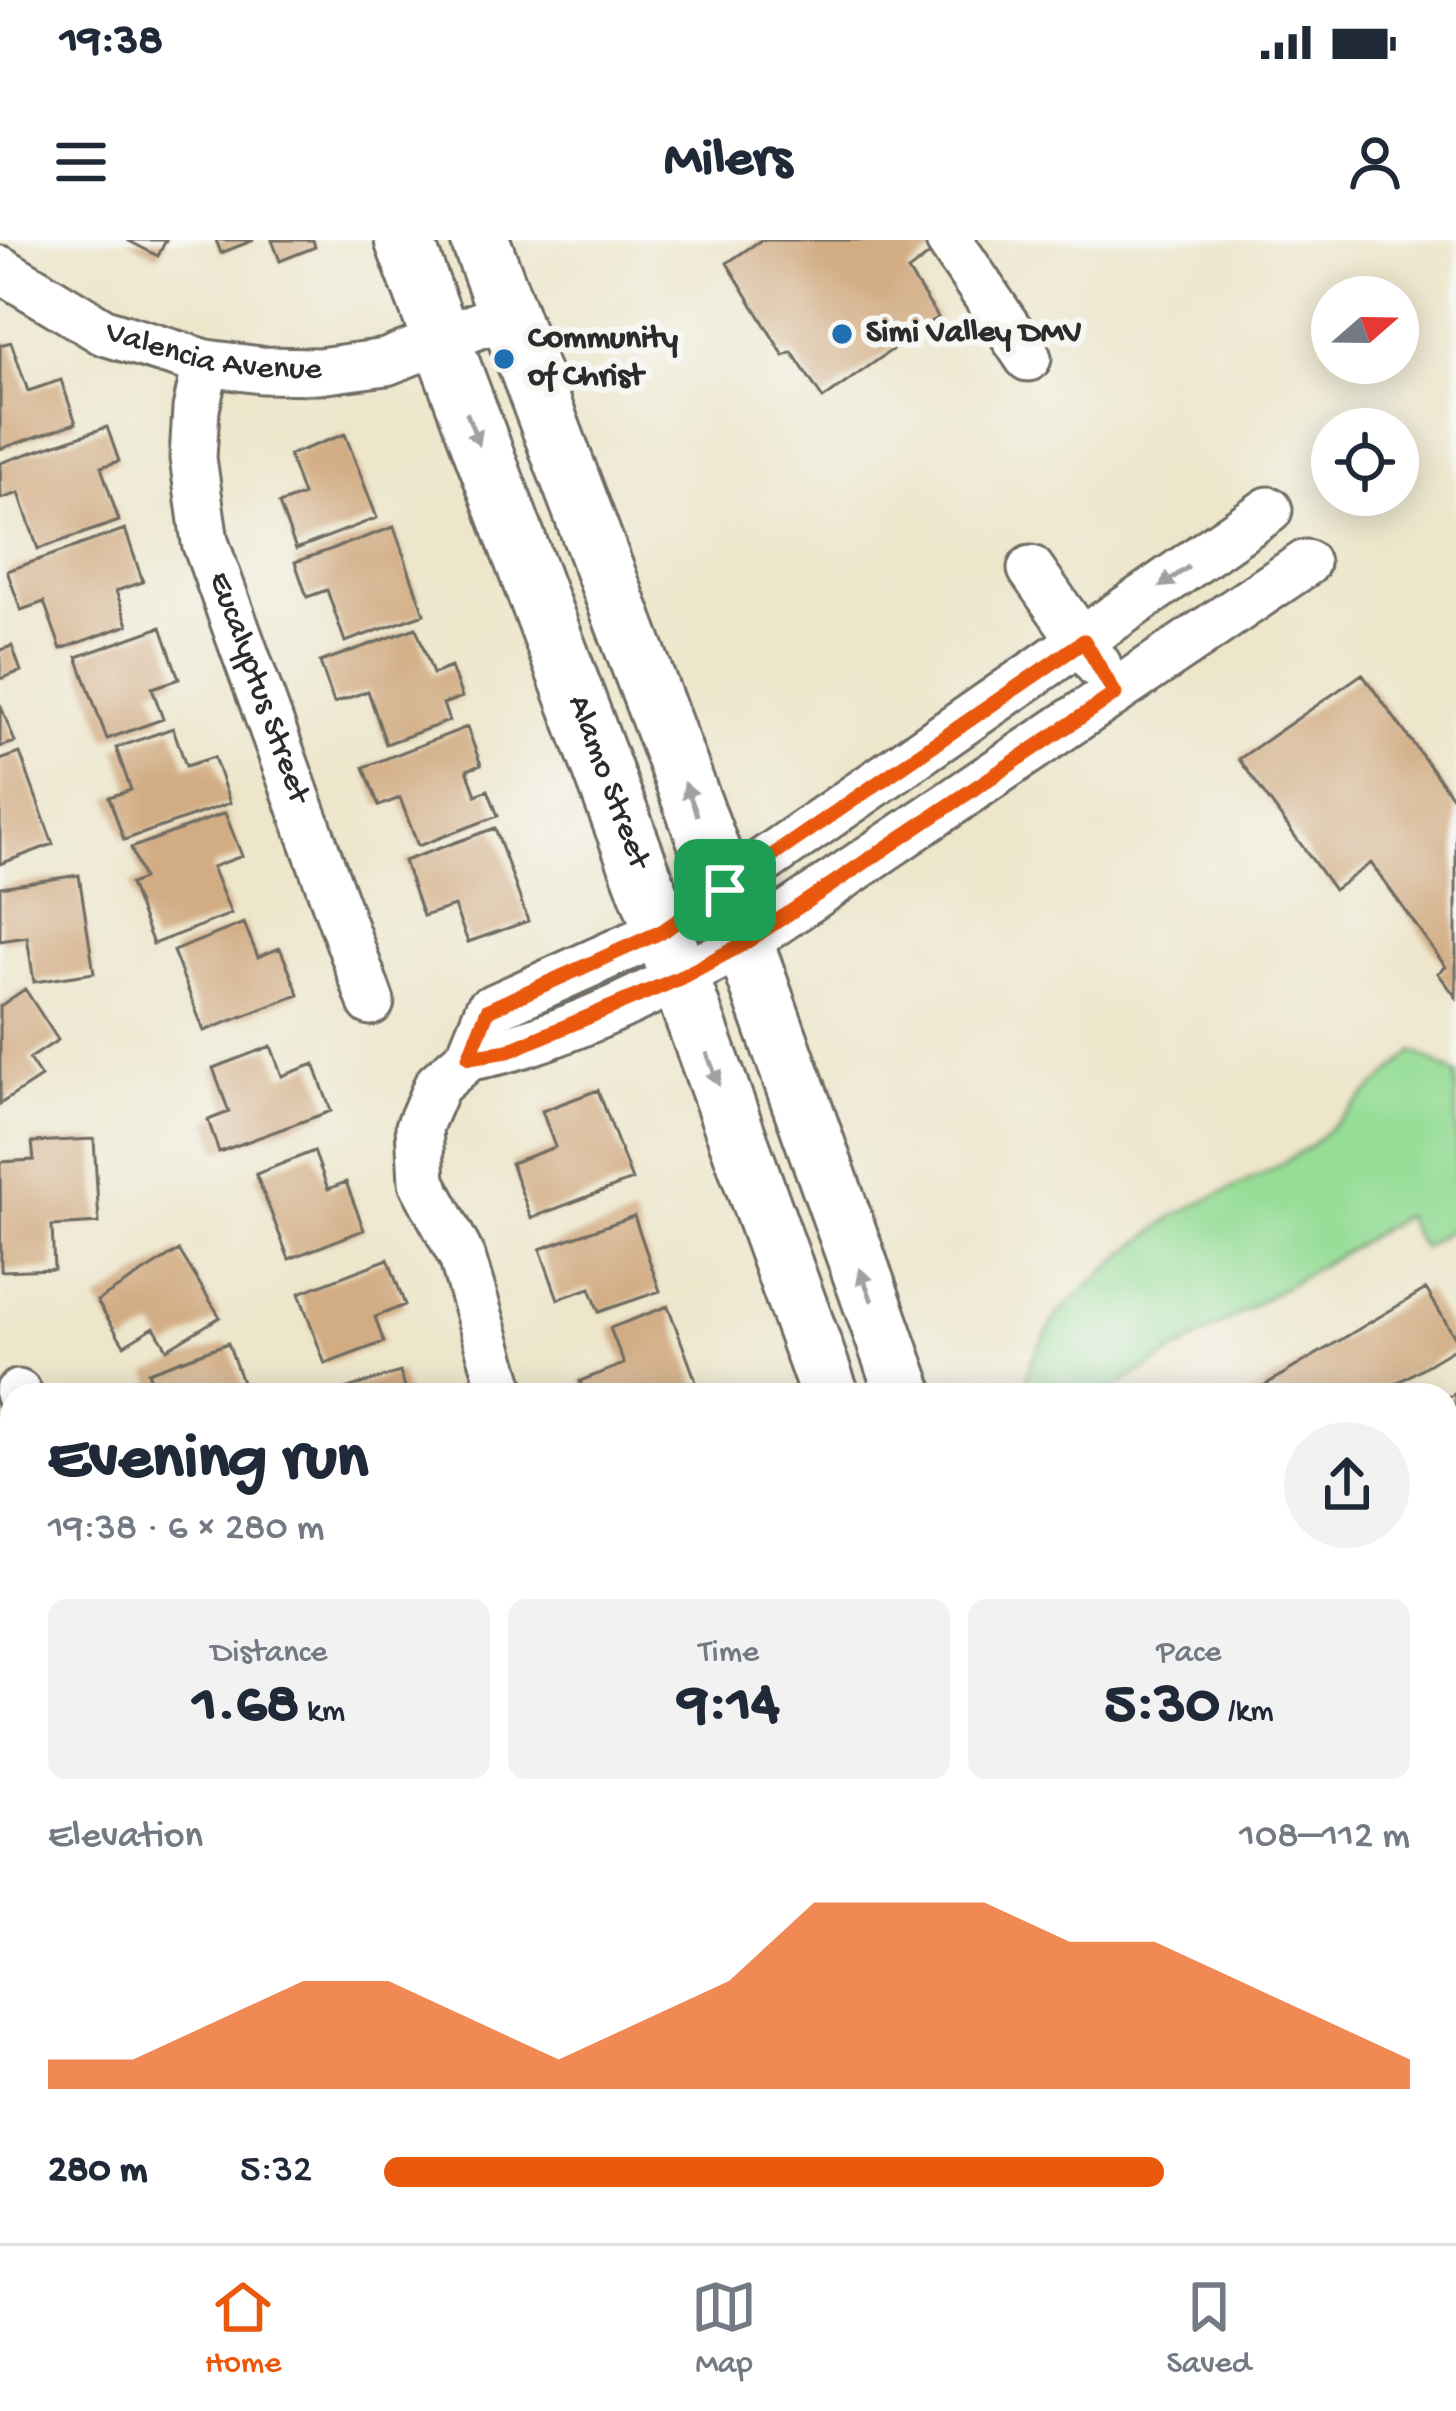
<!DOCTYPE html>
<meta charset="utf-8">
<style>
:root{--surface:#fff;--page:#f2f2f3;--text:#1f2937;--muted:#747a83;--line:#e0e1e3;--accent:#ea580c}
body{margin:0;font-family:"Gochi Hand",sans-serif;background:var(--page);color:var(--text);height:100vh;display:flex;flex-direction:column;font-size:45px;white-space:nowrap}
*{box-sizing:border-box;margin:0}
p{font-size:39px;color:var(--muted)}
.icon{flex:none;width:66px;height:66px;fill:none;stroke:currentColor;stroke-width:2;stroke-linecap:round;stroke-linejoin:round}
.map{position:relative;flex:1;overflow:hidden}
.panel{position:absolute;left:0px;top:1143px;width:1458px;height:861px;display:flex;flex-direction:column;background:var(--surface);border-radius:36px 36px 0 0;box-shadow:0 6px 30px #0003}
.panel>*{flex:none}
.needle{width:78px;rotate:70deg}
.controls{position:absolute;left:1311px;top:36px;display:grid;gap:24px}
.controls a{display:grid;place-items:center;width:108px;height:108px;border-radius:50%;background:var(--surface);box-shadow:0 6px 30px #0003;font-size:60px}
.pin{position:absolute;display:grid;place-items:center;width:102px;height:102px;color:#fff;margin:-51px;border-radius:24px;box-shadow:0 6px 18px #0006}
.round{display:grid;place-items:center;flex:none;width:126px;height:126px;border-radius:63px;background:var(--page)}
.head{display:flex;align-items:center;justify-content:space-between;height:204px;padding:0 48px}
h1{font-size:66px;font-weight:700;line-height:90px}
.metrics{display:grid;grid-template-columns:repeat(3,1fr);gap:18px;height:204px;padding:12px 48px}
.metrics div{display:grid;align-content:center;border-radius:18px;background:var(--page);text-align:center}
.metrics b{font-size:60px;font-weight:700}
.metrics small{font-size:33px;font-weight:400}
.metrics p{font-size:33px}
.chart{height:336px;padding:24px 48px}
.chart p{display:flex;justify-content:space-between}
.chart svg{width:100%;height:216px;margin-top:12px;fill:var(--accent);opacity:.7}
ul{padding:0 48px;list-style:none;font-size:39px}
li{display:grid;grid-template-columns:192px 144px 1fr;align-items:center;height:90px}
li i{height:30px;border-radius:15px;background:var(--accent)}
.status{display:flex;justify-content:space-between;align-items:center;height:84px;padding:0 60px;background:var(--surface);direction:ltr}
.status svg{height:33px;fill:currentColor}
header{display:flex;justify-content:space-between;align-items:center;height:156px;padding:0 48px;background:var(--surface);font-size:54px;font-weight:700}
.tabs{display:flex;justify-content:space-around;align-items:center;height:168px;border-top:3px solid var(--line);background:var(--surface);font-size:33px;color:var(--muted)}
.tabs a{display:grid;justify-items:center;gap:6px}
.tabs .on{color:var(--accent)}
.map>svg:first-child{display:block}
.built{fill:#e1dcbb}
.green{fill:#96dd97;stroke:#608461;stroke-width:3}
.building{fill:#d2ac83}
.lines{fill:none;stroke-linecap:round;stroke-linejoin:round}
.minor-casing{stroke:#6f6c63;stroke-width:51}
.major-casing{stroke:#6f6c63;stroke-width:63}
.minor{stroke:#fff;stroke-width:45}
.major{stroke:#fff;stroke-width:57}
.oneway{fill:#a0a0a0}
.route-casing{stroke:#fff;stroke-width:24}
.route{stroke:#ea580c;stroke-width:15}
.poi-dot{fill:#1f6fb2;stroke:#f6f6f2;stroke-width:4.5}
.labels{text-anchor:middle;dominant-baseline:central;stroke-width:12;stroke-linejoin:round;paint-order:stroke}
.poi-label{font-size:33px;font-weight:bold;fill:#2b2b2b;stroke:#f6f6f2;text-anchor:start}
.street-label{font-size:33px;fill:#2b2b2b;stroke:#f6f6f2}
</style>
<div class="status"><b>19:38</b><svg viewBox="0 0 49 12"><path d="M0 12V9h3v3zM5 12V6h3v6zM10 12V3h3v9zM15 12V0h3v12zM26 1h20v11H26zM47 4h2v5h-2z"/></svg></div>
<header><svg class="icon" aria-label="menu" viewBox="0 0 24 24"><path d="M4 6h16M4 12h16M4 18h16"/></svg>Milers<svg class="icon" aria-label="person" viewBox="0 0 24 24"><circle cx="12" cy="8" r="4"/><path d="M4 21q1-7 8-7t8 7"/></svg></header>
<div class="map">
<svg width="1456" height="2003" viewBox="0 0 1456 2003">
<rect width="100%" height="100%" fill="#f6f6f2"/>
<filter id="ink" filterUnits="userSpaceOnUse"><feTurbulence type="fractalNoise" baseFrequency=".00833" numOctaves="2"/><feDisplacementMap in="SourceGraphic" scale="24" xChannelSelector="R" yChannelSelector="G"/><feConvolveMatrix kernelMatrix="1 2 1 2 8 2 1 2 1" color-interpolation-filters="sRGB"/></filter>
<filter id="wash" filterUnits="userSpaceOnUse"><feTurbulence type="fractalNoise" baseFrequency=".004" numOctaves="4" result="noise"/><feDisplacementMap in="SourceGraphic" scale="48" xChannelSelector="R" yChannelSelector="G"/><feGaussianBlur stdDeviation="2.7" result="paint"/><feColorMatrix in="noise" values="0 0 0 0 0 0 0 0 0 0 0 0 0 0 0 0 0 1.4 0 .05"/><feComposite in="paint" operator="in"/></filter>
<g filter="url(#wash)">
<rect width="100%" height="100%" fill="#ede6cb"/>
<path class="built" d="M115,1992H1111L1116,2003H98Z"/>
<path class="green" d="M1414,811L1456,834V986L1422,1008L1404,976L1102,1155H1023L1030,1123L1057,1075L1120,1018L1175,975L1269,931L1310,906Z"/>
<g id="blocks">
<path class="building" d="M127,0H166L158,16Z
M216,0H254L221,13Z
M272,0H313L315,7L280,21Z
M761,0H939L942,5L908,31L938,77L823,159L792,112L784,116L727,23Z
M11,102L28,151L61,140L76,183L0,209V105Z
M107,187L119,221L101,227L119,281L38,309L19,253L1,259L0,223Z
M345,194L377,278L296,309L279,264L303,255L289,215Z
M394,287L424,374L345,402L327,350L307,357L295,322Z
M125,289L143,342L116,351L128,385L61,409L44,362L21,370L7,331Z
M161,387L179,439L152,448L163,479L107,499L77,417Z
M416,388L433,434L451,427L462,457L443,464L449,481L386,504L368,451L334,463L320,422Z
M12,406L21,431L0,439V410Z
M1362,434L1456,562V757L1438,733L1446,727L1371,623L1334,650L1239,519Z
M0,464L15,502L0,507Z
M467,487L481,525L467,530L476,555L488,550L498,576L418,606L400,558L379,566L364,527Z
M173,488L186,526L214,517L230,563L124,600L109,557L131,550L116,508Z
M20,513L53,604L0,624V520Z
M225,573L242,616L212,627L231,674L153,704L130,644L143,639L131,608Z
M495,588L528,681L468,702L454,666L423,676L404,621Z
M79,635L94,733L34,742L27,697L0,701V647Z
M244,683L258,717L280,708L299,755L204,791L173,711Z
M25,749L58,800L29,819L41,837L0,864V766Z
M271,806L282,836L314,824L331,871L219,912L208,880L229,872L213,828Z
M598,850L632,940L531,978L511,923L555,907L542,871Z
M94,899L99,983L52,986L54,1029L1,1031L0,922L34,920L32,902Z
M314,911L328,949L346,942L364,990L289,1019L256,934Z
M634,976L660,1051L599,1072L590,1048L558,1059L540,1009Z
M179,1010L220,1077L167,1109L154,1087L124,1105L97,1061Z
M388,1019L405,1065L375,1077L384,1102L325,1124L299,1053Z
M1426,1049L1456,1099V1108L1377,1155H1248Z
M668,1066L701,1155H585L580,1141L624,1124L610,1088Z
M228,1103L243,1145L223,1155H156L148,1132Z
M400,1132L407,1155H342L341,1150Z
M1456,1153V1230L1446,1236V1159Z
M1456,1302V1383L1446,1390V1309Z
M7,1363L12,1375V1454L0,1459V1366Z
M1456,1446V1503L1446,1488V1453Z
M12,1513V1551L0,1533V1521Z
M12,1645V1697L0,1706V1647L3,1651Z
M1456,1695V1877L1446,1863V1702Z
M0,1964L12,1982V1992H19L22,1998L14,2003H0Z
M696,1992H1003L1007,2003H700Z"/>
</g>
</g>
<g filter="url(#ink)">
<use href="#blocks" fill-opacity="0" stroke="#6f6c63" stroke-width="3"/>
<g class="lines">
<g class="minor-casing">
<g id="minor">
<path d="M949,0L1028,118"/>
<path id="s1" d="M0,29L104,92L206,123L261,130L319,131L386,122L507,74"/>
<path id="s2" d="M206,123L196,169L193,218L205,302L371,762"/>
<path d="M1031,329L1098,425"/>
<path d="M469,817C552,805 667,745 743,704L1306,323"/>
<path d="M18,1153L19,1155"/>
<path d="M503,1155L462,1017L422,942L419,887L437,845L469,817L488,770L663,691L1269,270"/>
<path d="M1446,1261L1456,1254"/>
<path d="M0,1820L12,1808"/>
<path d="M498,1992L502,2003"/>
<path d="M221,2003L236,1992"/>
</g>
</g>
<g class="major-casing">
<g id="major">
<path id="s3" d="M404,0L663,691L830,1155"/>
<path d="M480,0L725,649L905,1155"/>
<path d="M1135,1992L1139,2003"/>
<path d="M1211,1992L1215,2003"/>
</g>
</g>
<use href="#minor" class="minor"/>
<use href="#major" class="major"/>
</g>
<defs><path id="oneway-solid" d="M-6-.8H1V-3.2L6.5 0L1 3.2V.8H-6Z" transform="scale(3)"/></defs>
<g class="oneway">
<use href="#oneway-solid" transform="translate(473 189) rotate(69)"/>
<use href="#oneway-solid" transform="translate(1174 337) rotate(145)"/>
<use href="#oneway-solid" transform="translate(691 559) rotate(-111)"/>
<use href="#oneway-solid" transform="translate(713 829) rotate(70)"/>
<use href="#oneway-solid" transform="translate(866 1045) rotate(-110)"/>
</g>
</g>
<g class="lines" filter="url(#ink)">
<g class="route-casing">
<path id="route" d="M1084,401L1115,454L743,704L680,738L508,811L469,817L488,770L663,691Z"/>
</g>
<use href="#route" class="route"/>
</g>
<g class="poi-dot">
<circle cx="842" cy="94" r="12"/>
<circle cx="504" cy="119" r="12"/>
</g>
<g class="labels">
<g class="poi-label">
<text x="866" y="94">Simi Valley DMV</text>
<text x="528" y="100">Community<tspan x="528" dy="38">of Christ</tspan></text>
</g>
<g class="street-label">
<text stroke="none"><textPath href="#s1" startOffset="234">Valencia Avenue</textPath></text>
<text stroke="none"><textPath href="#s2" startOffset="336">Eucalyptus Street</textPath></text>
<text stroke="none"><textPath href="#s3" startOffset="579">Alamo Street</textPath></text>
</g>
</g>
</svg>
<div class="controls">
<a><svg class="needle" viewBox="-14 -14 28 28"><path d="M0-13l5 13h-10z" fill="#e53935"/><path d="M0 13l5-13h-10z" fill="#747a83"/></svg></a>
<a><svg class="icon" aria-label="locate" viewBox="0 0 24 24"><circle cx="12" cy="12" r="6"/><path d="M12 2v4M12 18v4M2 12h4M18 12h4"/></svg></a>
</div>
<div class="pin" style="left:725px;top:650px;background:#1e9e55"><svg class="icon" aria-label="arrive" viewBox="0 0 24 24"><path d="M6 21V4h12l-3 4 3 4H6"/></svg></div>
<section class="panel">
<div class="head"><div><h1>Evening run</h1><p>19:38 · 6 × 280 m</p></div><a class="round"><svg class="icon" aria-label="share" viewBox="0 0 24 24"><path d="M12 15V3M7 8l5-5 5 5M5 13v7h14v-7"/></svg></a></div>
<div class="metrics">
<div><p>Distance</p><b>1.68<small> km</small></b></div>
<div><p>Time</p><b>9:14</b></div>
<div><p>Pace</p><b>5:30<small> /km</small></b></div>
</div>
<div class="chart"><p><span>Elevation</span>108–112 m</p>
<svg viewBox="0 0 160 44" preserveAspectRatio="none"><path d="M0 44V38L10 38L20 30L30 22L40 22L50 30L60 38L70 30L80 22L90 6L100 6L110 6L120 14L130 14L140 22L150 30L160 38V44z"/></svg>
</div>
<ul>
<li><b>280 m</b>5:32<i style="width:76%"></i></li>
</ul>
</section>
</div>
<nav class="tabs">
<a class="on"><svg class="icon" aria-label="home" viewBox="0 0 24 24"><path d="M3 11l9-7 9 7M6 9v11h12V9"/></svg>Home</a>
<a><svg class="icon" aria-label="map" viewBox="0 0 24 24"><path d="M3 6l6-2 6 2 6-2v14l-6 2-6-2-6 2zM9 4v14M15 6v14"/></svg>Map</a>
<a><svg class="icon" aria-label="saved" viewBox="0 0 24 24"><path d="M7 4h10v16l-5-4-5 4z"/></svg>Saved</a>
</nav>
